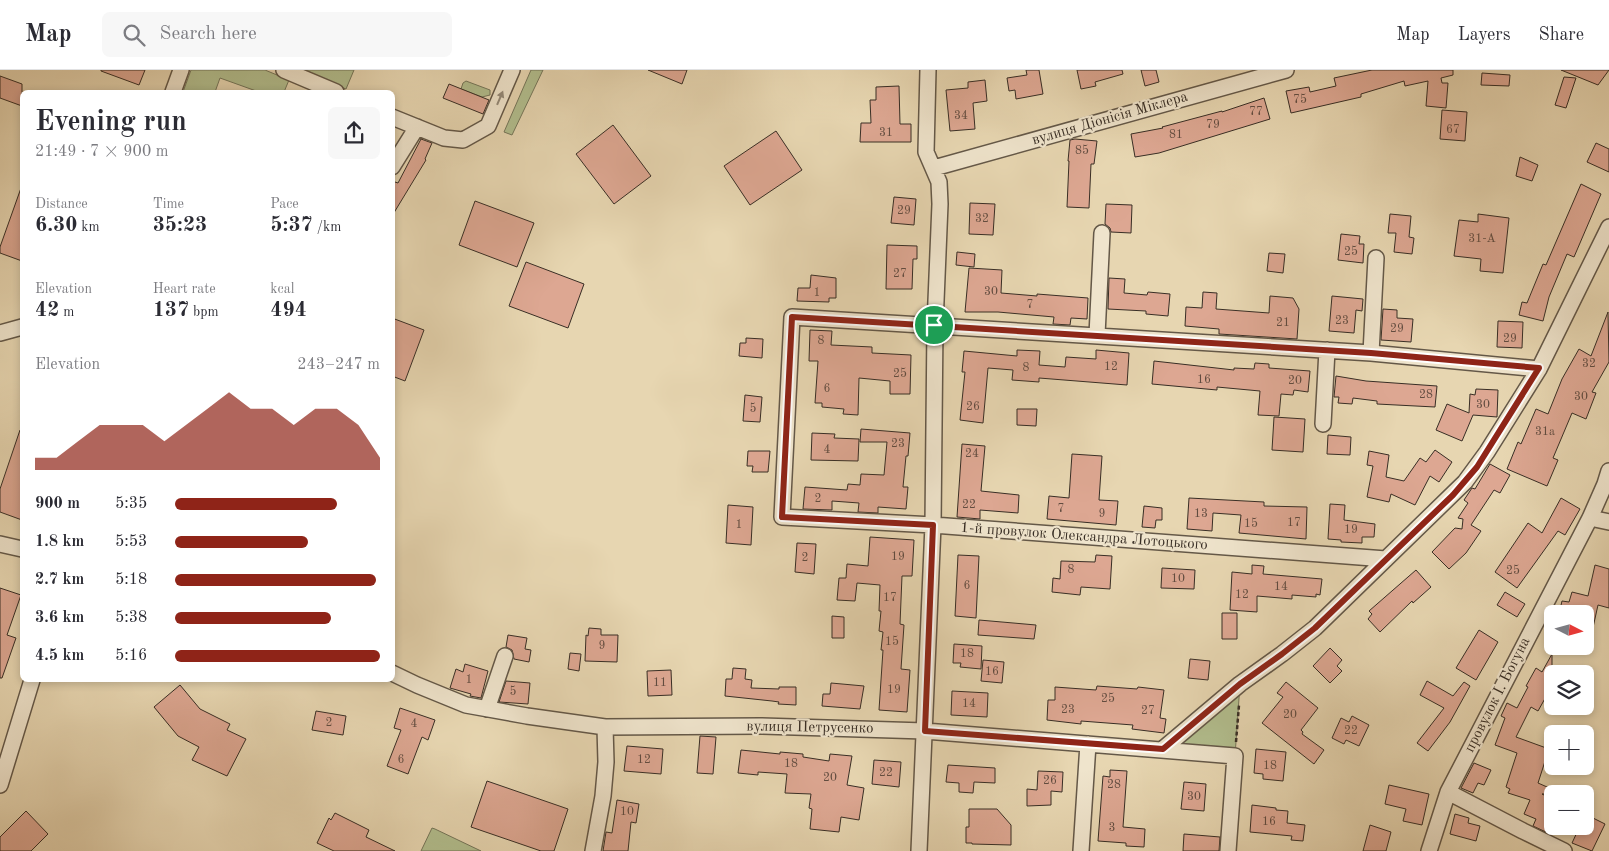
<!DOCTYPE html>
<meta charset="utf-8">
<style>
:root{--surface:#fff;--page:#f7f7f7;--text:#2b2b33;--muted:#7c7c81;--line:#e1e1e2;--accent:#8f2418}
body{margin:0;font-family:"Old Standard TT",serif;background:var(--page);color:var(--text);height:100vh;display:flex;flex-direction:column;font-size:19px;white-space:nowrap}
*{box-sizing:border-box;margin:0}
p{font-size:16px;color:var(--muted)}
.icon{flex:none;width:28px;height:28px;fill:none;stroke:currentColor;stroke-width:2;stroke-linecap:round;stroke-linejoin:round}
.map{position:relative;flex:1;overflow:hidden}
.sheet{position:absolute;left:20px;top:20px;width:375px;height:592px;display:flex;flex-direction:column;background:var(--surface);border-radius:8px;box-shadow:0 2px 8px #0003}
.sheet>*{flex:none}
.needle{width:32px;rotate:96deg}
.buttons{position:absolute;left:1544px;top:535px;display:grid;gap:10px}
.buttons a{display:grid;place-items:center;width:50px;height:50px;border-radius:8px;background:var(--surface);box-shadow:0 2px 8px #0003;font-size:25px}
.pin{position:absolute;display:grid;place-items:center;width:42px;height:42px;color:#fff;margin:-21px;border:2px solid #fff;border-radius:50%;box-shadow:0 1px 5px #0007}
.round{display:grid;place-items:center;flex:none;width:52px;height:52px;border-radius:8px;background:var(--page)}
.summary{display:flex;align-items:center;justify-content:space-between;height:85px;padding:0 15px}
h1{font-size:28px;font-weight:700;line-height:38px}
.metrics{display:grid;grid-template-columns:repeat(3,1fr);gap:8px;height:85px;padding:5px 15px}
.metrics div{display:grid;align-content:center}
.metrics b{font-size:21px;font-weight:700}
.metrics small{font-size:14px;font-weight:400}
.metrics p{font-size:14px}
.chart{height:140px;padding:10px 15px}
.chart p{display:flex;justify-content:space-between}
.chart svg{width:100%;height:90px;margin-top:5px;fill:var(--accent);opacity:.7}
ul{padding:0 15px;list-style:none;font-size:16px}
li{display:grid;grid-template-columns:80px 60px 1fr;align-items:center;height:38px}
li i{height:12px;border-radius:6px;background:var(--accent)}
header{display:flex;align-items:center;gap:30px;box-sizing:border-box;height:70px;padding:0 25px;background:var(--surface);border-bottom:1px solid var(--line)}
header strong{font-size:24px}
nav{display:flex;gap:28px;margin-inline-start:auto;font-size:18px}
.search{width:350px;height:45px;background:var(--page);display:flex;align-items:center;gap:12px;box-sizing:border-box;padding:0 18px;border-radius:8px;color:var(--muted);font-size:19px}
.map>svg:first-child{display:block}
.green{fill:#b2be8e;stroke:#75765a}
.building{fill:#dda792;stroke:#382e25}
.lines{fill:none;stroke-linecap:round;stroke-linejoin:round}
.minor-casing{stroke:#645848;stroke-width:18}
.path{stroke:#382e25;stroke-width:2.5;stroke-dasharray:4 2.5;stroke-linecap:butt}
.minor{stroke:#efe4cc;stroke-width:15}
.oneway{fill:#948978}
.route-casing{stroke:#fff;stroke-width:10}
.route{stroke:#8f2418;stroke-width:6}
.labels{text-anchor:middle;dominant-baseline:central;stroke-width:4.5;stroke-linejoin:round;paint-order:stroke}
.number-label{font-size:12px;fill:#614c40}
.street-label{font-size:15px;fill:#382e25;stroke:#efe4cc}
</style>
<header>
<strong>Map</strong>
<div class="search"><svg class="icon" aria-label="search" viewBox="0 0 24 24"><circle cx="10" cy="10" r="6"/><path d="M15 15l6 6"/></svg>Search here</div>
<nav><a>Map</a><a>Layers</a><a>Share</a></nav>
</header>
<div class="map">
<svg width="1609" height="781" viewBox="0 0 1609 781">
<rect width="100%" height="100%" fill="#e7d6b1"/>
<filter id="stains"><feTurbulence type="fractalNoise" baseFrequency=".004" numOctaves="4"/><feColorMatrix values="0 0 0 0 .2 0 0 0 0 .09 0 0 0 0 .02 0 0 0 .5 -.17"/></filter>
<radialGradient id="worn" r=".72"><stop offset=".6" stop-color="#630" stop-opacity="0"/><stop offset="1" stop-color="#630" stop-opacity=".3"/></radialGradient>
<path class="green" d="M191,0H265L289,10L284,22H259L220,8L215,22H183Z
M296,0H354L346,19Z
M531,0H543L512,65L504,62Z
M466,11L490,20V25L482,27L461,19L463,13Z
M1240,614L1235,686L1163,679Z
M432,758L435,759L481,781H421Z"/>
<path class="building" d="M101,0H145L139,15L101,1Z
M648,0H687L682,14Z
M1026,0H1039L1043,24L1016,29L1015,20L1009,21L1007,8L1027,5Z
M1077,0H1122L1123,4L1095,12L1096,16L1081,19Z
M1141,0H1156L1159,12L1145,16Z
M1372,0H1453V5L1441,8L1442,13H1448L1446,38L1426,36L1428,11L1405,16L1404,11L1361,24V27L1291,43L1286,21L1309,17L1310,22L1336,16L1334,8Z
M1561,0H1609L1598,15Z
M1482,3L1510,5L1509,16L1481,15Z
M0,6L22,14V36L0,28Z
M1564,7L1576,8L1566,38L1555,35Z
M985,10L987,31L973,33L975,59L950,61L946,20L968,18V12Z
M449,14L489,30L483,44L443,28Z
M899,16L900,54H911V72H860L861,53H871L870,30H876V17Z
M1264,28L1270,49L1159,83L1135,87L1131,64L1163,58L1162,57L1222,41V42Z
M1442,40L1467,42L1465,71L1440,69Z
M613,55L651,106L614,134L576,84Z
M776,61L802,100L750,135L724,96Z
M421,69L432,73L425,89L426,90L392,146V111L398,113Z
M1075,69L1097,71L1094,94H1091L1089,138L1067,137L1069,91H1068L1070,70Z
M1596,73L1609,79V102L1587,92Z
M1520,87L1538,95L1532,111L1516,106Z
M1581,114L1601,124L1574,187L1567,184L1549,227L1543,251L1519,245L1522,232L1527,233L1543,194L1546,195Z
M21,118L22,119V191L0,183V177Z
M894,127L916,129L914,155L891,153Z
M475,131L534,153L517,197L459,175Z
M970,133L995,134L993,165L969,164Z
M1106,134L1132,135L1131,163L1111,162L1110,158L1105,154Z
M1390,144L1411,146L1409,167L1414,168L1412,184L1394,182L1396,163H1388Z
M1478,144L1509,148L1503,203L1480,201L1481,189L1454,186L1459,150L1478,152Z
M1341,164L1360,166L1359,174H1364L1363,193L1338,190Z
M887,175L917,176V189H913L912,219H886Z
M957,182L975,184L974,197L956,195Z
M1269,183L1285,184L1283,203L1267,201Z
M526,192L584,214L568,258L509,236Z
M969,198L1002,200L1001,223L1037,226V224L1088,228L1087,249L1071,248L1070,255L1053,254L1054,247L998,242H965Z
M811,205L836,208V228H829V232L797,231L798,218H810Z
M1109,208L1125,209L1124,223L1147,225L1148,222L1170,224L1168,246L1146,244V241L1108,239Z
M1203,222L1217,223L1216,239L1269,243L1270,226L1293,228L1299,239L1297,269L1219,264V259L1185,256L1186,237L1202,238Z
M1332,226L1363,229L1362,241L1356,240L1354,263L1329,261Z
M1383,239L1397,240V248L1413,249L1411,272L1381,270Z
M1608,242L1609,292L1592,322L1596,323L1586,349L1572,343L1553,388L1558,390L1547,416L1507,399L1518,372L1521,374L1536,339L1548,344L1562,309L1579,279L1591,286Z
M392,248L424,260L405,311L392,306Z
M1498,251L1523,252L1522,278L1497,277Z
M810,260L832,261L831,275L872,277V283L911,285L910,324H890V311L859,308L858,345L843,344L844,339L822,337V333H815L818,291H809Z
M746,268L763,269L762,288L739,286L740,273H746Z
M1017,280L1040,281L1039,295L1065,297L1066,287L1096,289V280L1129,283L1127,315L1039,308V312L1012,310L1013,300L988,298L983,353L960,350L965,302H962L964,281L1017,286Z
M1154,291L1234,300V298L1254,299L1255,293L1269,294V298L1310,301L1308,322L1294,320L1293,325L1281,324L1279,346L1258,345L1260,321L1217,317V320L1152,314Z
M1336,306L1366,311L1437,316L1435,337L1377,334V331L1353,328L1352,334L1338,333L1339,327H1334Z
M1476,319L1498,320L1497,347L1473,345L1462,371L1436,360L1447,334L1469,343L1470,324L1475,325Z
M745,325L762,327L760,352L743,351Z
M1017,339H1037L1036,356L1017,355Z
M1274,347L1305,349L1303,382L1272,380Z
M861,359L910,363L908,386H906L903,417H908L906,439L878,437V443L858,442L859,433L832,431V440L803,439L805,417L847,420L848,414L860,415L861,404L884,405L887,372H860Z
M20,360H22V450L0,442V419Z
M812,363L835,364L834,368L859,369L858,391L811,390Z
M1328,365L1351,367L1350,385L1327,384Z
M962,374L985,376L981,421L1019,425L1018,443L980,440V449L957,447Z
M1435,380L1452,392L1439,412L1430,406L1415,435L1391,424L1389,432L1367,427L1373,396L1367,395L1369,381L1389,385L1386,407L1404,411L1420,388L1426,392Z
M748,381H770L768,402H752L753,396H747Z
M1072,384L1102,386L1099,430L1118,431L1116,455L1047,449L1049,426L1069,428Z
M1490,394L1510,405L1500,423L1494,420L1471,455L1481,461L1466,483L1449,499L1432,482L1455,458L1462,459L1463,449L1458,448L1468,433L1464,430L1472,418L1475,419Z
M1189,428L1264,432V436L1307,437L1306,469L1239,463L1241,445L1213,443L1212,461L1187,459Z
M1561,428L1580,439L1565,465L1558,461L1517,518L1495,502L1528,453L1542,463Z
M1330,434L1345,435L1344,450L1375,454L1374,467H1362V473L1341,472V470L1328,469Z
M728,435L753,437L751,475L726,473Z
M1144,436L1162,438V450H1156L1155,458L1142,457Z
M870,467L914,470L912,506H902L900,554L904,555L901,599L910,600L907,642L879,640L883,580H881L883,562L879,561L881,541H879L880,515L857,513L855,531L837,530L839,508H846L847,494L868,496Z
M797,473L816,474L814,504L795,502Z
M958,485L979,486L976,548L955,546Z
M1096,485L1112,486L1110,519L1081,517L1080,525L1052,522L1053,508L1060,509L1061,491L1095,492Z
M1252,495L1264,496L1263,504L1322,509L1320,525L1316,524V527L1292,525V529L1257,526V542L1230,540L1232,502L1252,504Z
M1595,495L1609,499V538L1598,535L1590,571L1585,570V544H1559L1562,531L1569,532L1572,522L1588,526Z
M1162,498L1195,500L1194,519L1161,518Z
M1416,500L1431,517L1413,533L1412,531L1380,562L1368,549L1372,544L1369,541Z
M0,518L21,525L7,565L16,568L2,608H0Z
M1505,522L1525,534L1517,547L1497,535Z
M1222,543H1237V569H1222Z
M832,546L844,547V568H832Z
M979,550L1036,555L1034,569L978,565Z
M589,558L601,559V565H618L617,592L585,591L586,565L588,566Z
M1479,560L1498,572L1476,610L1456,598Z
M508,565L527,568L525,579L531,580L529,592L514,589L512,580L506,577Z
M954,574L982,576L981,599L960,597L961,593H953Z
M1330,578L1342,590L1337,596L1342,601L1330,613L1313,596Z
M570,583L581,584L579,601L568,599Z
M1552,584V616L1538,641L1531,637L1516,667L1549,679L1538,713L1563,724H1542L1552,729V750L1548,763L1533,756L1536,749L1524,744L1530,730L1508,723L1510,719L1506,717L1517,683L1495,675L1505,648L1501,646L1507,633L1517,638L1528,617L1526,616L1536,598L1542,602Z
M1190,589L1210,591L1208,610L1188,608Z
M983,590L1004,592L1002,613L981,611Z
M465,594L488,601L481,628L470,626L471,624L450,618L456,599L463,602Z
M733,598L746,599L745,609L752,610L751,618L779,619V617H796V635L778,634L779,632L772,631L725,626L726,609H732Z
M671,600L672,625L648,626L647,601Z
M506,611L530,613L528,634L499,632Z
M1427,611L1453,626L1464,612L1470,616L1450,652L1428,681L1417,673L1444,638L1420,625Z
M1286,612L1318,638L1301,660L1303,662L1302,664L1324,680L1314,694L1262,653L1283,627L1277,623Z
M831,613L864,616L860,639L822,636L823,624H830Z
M180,615L200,639L230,654L227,660L246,669L227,706L192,690L199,677L178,666L154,637Z
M1097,616L1137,619L1138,617L1164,620L1160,648L1166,649L1164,663L1132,659L1133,655L1081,651V654L1047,650L1048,630H1055V617L1096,620Z
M952,621L988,623L987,647L951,645Z
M400,638L435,650L428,670L422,667L408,704L387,696L401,660L394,658Z
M316,641L346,646L343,665L312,660Z
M1352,646L1369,655L1359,676L1346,670L1344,674L1332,668L1341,648L1349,652Z
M700,666L716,667L713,704L697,703Z
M627,676L663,679L661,704L624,701Z
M1256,679L1286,682L1283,711L1263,709V704L1254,703Z
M741,680L780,684V682L803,684V687L829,691L830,684L852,686L847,715L864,718L859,750L841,747L839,762L810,759L812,739L809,738L811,724L785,723L787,704L758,702V705L738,703Z
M874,690L901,692L899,717L872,714Z
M1474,693L1491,700L1484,715L1478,713L1473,723L1461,718Z
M948,695L995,698V713L974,712L973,723L959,722V713L946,712Z
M1110,700L1127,701L1123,757L1145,759L1144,777L1126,776V773L1098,771L1103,706L1110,707Z
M1038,701L1063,702L1062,722L1051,721V735L1027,736V719L1037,720Z
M487,711L568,739L554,781H541L471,757Z
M1184,712L1206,714L1204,741L1181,739Z
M1389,715L1429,724L1422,755L1403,751L1406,739L1385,734Z
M617,730L639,734L636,753L631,752L628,781H603L606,762L612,763Z
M1252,735L1276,738V740L1288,741L1287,753L1305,755L1303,771L1291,770L1292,766L1250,762Z
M969,739H997L1011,755V775L972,774V773H966V757H969Z
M26,741L48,764L31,781H0V767Z
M335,743L369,760L366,767L395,781H334L317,773L329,748L331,750Z
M1455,744L1469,748L1468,753L1480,756L1476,771L1450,764Z
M1585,744L1605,754L1592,781L1572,773L1580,756H1585Z
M1370,755L1391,762L1386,781H1363Z
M1184,764L1220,767L1219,781H1183Z"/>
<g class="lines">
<g class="minor-casing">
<path id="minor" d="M284,0L336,22
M173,22L181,0
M392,47L444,68L463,70L488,56L512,0
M392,97L417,57
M934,98L1286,0
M0,263L22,257
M1097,265L1102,163
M1371,283L1376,188
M1323,354L1327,280
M1590,448L1609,452
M0,474L22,479
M1386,489L933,455L782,447L792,247L1371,283L1539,299
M392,603L417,615L466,635L527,646L605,657L761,656L925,661L1235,686L1228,781
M487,639L505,586
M1163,679L1240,614L1282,584L1315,558L1465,412L1487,382L1539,299L1609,157
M0,715L32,610
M1448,722L1523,761L1564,781
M593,781L603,726L606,692L605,657
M919,781L933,455L935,255L940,134L939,112L926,82L928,0
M1081,781L1088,674
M1429,781L1448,722L1590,448L1605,414L1609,401"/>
</g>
<path class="path" d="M1236,672L1239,635"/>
<use href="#minor" class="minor"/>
</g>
<defs><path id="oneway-solid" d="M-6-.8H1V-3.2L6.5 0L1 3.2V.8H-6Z" transform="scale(1.25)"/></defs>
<use class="oneway" href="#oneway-solid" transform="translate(500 28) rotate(-67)"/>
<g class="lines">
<g class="route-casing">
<path id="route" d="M792,247L1371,283L1539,298L1477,397L1453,425L1315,558L1282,584L1240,614L1163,679L925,661L933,455L782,447Z"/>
</g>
<use href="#route" class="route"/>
</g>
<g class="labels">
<g class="number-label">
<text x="1300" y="30">75</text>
<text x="1256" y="42">77</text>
<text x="961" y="46">34</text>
<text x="1213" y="55">79</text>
<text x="1453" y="60">67</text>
<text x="886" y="63">31</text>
<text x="1176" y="65">81</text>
<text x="1082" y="81">85</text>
<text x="904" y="141">29</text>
<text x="982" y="149">32</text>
<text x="1482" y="169">31-А</text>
<text x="1351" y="182">25</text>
<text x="900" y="204">27</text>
<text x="991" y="222">30</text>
<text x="817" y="223">1</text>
<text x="1030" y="235">7</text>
<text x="1342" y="251">23</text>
<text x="1283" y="253">21</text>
<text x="1397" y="259">29</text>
<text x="1510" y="269">29</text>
<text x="821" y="271">8</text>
<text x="1589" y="294">32</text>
<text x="1111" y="297">12</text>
<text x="1026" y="298">8</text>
<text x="900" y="304">25</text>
<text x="1204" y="310">16</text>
<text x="1295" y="311">20</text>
<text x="827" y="319">6</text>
<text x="1426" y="325">28</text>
<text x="1581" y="327">30</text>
<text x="1483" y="335">30</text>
<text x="973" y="337">26</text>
<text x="753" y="339">5</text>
<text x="1545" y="362">31а</text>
<text x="898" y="374">23</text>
<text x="827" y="380">4</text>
<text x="972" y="384">24</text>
<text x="818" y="429">2</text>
<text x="969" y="435">22</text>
<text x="1061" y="439">7</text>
<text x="1102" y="444">9</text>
<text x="1201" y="444">13</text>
<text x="1294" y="453">17</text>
<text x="1251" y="454">15</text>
<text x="739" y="455">1</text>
<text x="1351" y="460">19</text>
<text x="898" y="487">19</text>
<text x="805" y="488">2</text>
<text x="1071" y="500">8</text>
<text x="1513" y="501">25</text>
<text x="1178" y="509">10</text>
<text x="967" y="516">6</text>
<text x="1281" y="517">14</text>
<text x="1242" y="525">12</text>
<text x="890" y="528">17</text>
<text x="892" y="572">15</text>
<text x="602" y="576">9</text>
<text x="967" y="584">18</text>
<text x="992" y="602">16</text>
<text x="469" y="610">1</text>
<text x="660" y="613">11</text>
<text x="894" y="620">19</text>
<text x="513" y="622">5</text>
<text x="1108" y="629">25</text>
<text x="969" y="634">14</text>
<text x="1068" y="640">23</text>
<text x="1148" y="641">27</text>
<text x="1290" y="645">20</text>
<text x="329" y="653">2</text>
<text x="414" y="654">4</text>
<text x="1351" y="661">22</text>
<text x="401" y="690">6</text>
<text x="644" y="690">12</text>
<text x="791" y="694">18</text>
<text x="1270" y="696">18</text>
<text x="886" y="703">22</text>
<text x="830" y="708">20</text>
<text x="1050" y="711">26</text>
<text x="1114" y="715">28</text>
<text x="1194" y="727">30</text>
<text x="627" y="742">10</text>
<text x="1269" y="752">16</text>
<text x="1112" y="758">3</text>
</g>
<g class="street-label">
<text transform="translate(1110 49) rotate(-16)">вулиця Діонісія Міклера</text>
<text transform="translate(1084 467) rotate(4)">1-й провулок Олександра Лотоцького</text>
<text transform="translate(1498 625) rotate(-63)">провулок І. Богуна</text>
<text transform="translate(810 658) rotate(1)">вулиця Петрусенко</text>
</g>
</g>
<rect width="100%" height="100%" filter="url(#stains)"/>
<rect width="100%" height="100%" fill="url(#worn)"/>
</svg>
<div class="buttons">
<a><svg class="needle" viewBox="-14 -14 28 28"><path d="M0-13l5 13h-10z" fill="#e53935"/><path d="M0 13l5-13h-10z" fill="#7c7c81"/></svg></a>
<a><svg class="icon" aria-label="layers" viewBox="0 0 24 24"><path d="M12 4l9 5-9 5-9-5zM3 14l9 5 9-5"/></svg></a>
<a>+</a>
<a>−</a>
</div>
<div class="pin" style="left:934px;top:255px;background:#1e9e55"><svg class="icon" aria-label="arrive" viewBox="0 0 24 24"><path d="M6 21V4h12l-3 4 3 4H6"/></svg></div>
<section class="sheet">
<div class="summary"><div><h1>Evening run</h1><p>21:49 · 7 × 900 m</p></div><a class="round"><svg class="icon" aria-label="share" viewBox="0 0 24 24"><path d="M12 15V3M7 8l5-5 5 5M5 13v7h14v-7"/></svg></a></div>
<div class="metrics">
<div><p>Distance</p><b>6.30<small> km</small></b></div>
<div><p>Time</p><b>35:23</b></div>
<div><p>Pace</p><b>5:37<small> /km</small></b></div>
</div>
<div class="metrics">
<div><p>Elevation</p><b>42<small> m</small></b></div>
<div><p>Heart rate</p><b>137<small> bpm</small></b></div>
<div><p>kcal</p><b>494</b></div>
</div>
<div class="chart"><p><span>Elevation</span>243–247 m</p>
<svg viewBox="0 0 160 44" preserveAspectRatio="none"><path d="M0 44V38L10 38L20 30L30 22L40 22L50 22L60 30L70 22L80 14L90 6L100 14L110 14L120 22L130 14L140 14L150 22L160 38V44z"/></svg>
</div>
<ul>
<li><b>900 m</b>5:35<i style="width:79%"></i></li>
<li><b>1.8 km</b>5:53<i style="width:65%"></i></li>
<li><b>2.7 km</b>5:18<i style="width:98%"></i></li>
<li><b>3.6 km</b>5:38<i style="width:76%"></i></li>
<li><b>4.5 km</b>5:16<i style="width:100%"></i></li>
</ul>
</section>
</div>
